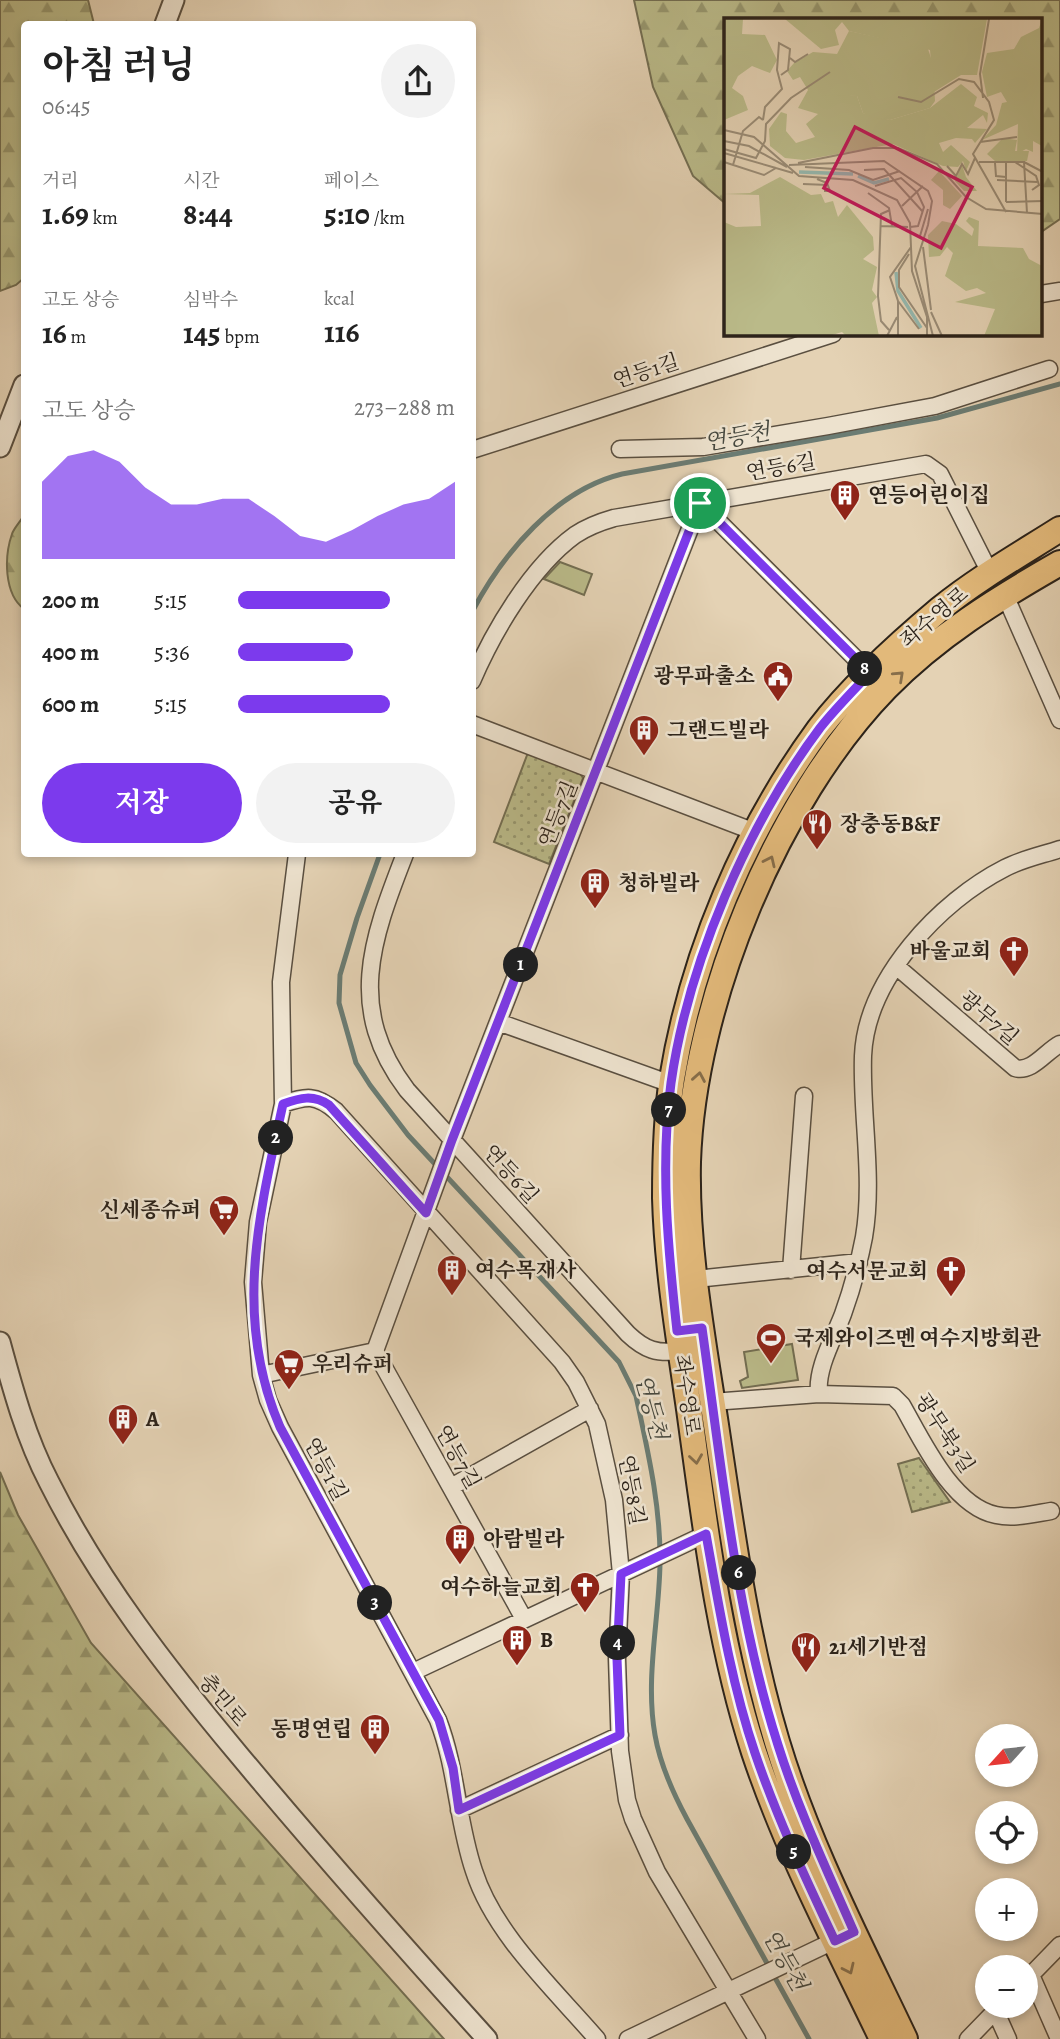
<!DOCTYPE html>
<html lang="ko">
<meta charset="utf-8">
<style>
:root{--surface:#fff;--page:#f2f2f2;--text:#222;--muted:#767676;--accent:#7c3aed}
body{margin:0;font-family:Alegreya,"Noto Serif KR",serif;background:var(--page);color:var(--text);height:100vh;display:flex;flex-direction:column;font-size:26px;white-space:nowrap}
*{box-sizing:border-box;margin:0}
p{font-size:23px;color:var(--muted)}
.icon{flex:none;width:38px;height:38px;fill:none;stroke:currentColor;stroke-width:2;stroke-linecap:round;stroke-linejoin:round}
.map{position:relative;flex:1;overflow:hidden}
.sheet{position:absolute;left:21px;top:21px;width:455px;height:836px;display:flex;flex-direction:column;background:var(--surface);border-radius:7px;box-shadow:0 4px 10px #0003}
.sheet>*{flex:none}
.needle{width:46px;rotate:243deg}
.buttons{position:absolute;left:975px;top:1724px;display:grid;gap:14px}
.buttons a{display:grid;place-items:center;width:63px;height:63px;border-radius:50%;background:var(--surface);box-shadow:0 4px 10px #0003;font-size:35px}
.pin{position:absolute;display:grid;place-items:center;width:60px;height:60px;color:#fff;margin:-30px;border:4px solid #fff;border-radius:50%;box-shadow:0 2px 7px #0007}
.km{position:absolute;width:35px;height:35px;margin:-18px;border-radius:50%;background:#222;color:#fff;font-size:19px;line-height:35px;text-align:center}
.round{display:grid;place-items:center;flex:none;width:74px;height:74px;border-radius:37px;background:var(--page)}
.headline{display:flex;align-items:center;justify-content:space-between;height:119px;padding:0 21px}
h1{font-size:38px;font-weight:700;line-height:52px}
.metrics{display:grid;grid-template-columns:repeat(3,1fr);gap:10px;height:119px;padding:7px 21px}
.metrics div{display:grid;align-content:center}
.metrics b{font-size:30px;font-weight:700}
.metrics small{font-size:19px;font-weight:400}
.metrics p{font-size:19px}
.chart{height:196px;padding:14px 21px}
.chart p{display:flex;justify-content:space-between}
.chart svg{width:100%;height:126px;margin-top:7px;fill:var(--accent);opacity:.7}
.action{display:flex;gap:14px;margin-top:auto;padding:14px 21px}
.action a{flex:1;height:80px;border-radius:42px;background:var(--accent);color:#fff;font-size:28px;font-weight:700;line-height:80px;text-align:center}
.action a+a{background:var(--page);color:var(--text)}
ul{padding:0 21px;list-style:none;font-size:23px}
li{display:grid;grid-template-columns:112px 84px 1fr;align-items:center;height:52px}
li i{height:18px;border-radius:9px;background:var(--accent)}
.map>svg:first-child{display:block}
.forest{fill:url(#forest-firs);stroke:#736e52;stroke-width:2}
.park{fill:url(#park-dots);stroke:#736e52;stroke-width:2}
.pitch{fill:#baba89;stroke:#736e52;stroke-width:2}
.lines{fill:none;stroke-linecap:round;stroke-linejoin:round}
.stream{stroke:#6b7c73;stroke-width:5}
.minor-casing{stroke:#5a4f40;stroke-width:19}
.tertiary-casing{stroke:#5a4f40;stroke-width:23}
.primary-casing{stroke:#2c231a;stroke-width:28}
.minor{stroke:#ede2ce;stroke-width:16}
.tertiary{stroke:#ede2ce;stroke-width:19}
.primary{stroke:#e2b97a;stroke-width:24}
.oneway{stroke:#876e4a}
.route-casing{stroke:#fff;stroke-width:14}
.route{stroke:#7c3aed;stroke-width:9}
.labels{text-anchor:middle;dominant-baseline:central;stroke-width:5;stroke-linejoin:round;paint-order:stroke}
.street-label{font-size:21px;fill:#2c231a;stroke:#ede2ce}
.poi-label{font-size:21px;font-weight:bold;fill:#2c231a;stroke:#ede2ce;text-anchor:start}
.water-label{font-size:23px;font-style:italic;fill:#46483f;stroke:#ede2ce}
.inset-river{fill:none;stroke:#95b8ae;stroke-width:3.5}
.inset-road{fill:none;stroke:#9a8c76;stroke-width:2}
.view{fill:#c2185b;fill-opacity:0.15;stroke:#c2185b;stroke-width:3.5}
.inset-edge{fill:none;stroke:#2c231a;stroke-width:3.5}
</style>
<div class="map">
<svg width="1060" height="2039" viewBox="0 0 1060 2039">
<defs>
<pattern id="forest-firs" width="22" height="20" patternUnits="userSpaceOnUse" patternTransform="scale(1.75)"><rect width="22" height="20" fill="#baba89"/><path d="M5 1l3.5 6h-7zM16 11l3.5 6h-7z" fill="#97976f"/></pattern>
<pattern id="park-dots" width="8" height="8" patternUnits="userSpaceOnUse" patternTransform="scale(1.75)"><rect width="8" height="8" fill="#baba89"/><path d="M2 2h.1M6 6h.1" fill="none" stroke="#97976f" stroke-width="1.8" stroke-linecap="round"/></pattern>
</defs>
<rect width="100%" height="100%" fill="#e4d2b4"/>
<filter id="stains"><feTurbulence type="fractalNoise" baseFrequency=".00286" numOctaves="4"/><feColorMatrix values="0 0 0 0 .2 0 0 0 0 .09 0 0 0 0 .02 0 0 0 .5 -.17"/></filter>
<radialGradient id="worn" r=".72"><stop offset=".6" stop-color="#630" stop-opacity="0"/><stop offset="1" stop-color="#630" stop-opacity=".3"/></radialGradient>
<path class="forest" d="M0,0H88L94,24H24V278L16,285L0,291Z
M634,0H1060V219L1041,232V19H726V204L693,176L653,87Z
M24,515V609C4,594 4,557 12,534C14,528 21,521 24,515Z
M0,1472L18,1515L91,1643L444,2039H0Z"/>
<path class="park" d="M529,750L577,769L583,778L549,864L494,842Z
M919,1458L950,1502L912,1512L898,1464Z"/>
<path class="pitch" d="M560,562L592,574L584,595L544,579Z
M792,1344L798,1380L742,1388L740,1381L748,1377L744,1352Z"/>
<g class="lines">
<path class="stream" d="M472,612C503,553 556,490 622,474L937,418L1060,384
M380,854L357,918L340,975L339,1003L356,1063L370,1085L408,1135L619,1362L636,1396C648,1452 661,1507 660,1564C659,1620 645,1679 655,1735C660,1764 673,1793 687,1819L809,2039"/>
<g class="minor-casing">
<path id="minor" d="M1041,294L1060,291
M620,449L703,447L828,426L935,406L1049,369
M472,450L833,334
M700,503L870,673
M1005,595L1060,720
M472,681C493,632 531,567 575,535C587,527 600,522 614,518L926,464L940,474L990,573
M472,724L755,832
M297,854L281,982L283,1104L258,1222L253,1282L261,1375L268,1400L280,1427L438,1720C457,1769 457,1821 474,1871C494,1934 554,1989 597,2039
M405,854C371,941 346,1009 407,1090L628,1334C645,1350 657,1354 680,1351
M896,966L1015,1068C1032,1073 1046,1051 1060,1044
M498,1022L671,1084
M283,1104C307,1096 315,1094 336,1111L562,1362L576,1382L597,1424L614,1500L621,1574L617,1659L620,1751L627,1800L633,1819L657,1872L757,2039
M791,1270L804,1096
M696,1279L859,1262
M261,1375L375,1351
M819,1394C816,1368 834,1338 843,1314C852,1289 859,1263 864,1237C874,1178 861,1115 863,1056C866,979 940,901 1005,868C1022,859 1042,855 1060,849
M712,1402L819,1394L893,1396L902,1405C922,1440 952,1506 996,1515C1014,1519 1033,1514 1051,1511
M451,1487L590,1409
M524,1619L375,1351L452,1140L700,503
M413,1672L706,1534
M459,1810L620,1735
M1031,1975L1059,2039
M1026,1980L1060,1945
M995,2010L1008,2039
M628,2039L840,1938
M968,2039L1000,2006"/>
</g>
<g class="tertiary-casing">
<path id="tertiary" d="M165,24L174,0
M0,447L24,385
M0,1342C13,1390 26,1438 49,1482C99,1582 168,1670 239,1755C320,1852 403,1946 487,2039"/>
</g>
<g class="primary-casing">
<path id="primary" d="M882,2039C837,1945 787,1851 754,1752C718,1641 705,1524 689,1409C679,1339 667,1269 665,1198C665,1159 666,1117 672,1079C692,955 745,830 819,729C853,685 897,645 940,609C977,579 1019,555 1060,529
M905,2039C859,1942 808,1845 777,1742C746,1639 732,1531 716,1425C703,1339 686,1249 688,1162C693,1004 776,801 886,688C937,636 997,599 1060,563"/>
</g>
<use href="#minor" class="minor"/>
<use href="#tertiary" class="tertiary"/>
<use href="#primary" class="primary"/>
</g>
<defs><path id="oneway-chevron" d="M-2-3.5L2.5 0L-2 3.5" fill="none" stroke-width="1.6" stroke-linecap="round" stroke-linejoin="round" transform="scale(1.75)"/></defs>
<g class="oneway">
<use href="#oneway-chevron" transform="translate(899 676) rotate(-43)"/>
<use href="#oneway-chevron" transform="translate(770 861) rotate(-65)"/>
<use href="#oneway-chevron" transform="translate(699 1077) rotate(-80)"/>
<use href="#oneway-chevron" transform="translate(696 1459) rotate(82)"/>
<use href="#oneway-chevron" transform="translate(849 1969) rotate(65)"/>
</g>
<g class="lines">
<g class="route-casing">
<path id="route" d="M700,503L870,673C853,691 835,709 820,728C748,824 688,963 671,1083C660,1165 668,1249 677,1331L702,1328C721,1463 736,1615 778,1745C798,1809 827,1870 854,1932L835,1941C806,1879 777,1818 755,1753C731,1682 719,1607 706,1534L621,1574L617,1659L620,1735L459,1810L453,1768L439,1720L280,1427C233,1318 259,1214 283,1104C300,1098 313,1094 329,1105L426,1213L452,1140Z"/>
</g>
<use href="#route" class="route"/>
</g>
<defs>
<g id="building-pin" transform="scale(1.575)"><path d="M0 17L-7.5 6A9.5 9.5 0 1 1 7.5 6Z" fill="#8f2418" stroke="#ede2ce"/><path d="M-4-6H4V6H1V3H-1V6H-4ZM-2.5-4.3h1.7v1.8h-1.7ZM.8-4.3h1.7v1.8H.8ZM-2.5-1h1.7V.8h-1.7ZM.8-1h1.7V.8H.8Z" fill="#fff"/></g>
<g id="civic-pin" transform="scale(1.575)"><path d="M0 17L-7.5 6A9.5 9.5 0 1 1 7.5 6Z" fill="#8f2418" stroke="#ede2ce"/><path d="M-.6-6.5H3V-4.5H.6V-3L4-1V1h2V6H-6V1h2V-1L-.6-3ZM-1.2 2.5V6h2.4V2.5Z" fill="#fff"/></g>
<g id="restaurant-pin" transform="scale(1.575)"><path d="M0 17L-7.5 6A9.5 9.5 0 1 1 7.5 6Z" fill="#8f2418" stroke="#ede2ce"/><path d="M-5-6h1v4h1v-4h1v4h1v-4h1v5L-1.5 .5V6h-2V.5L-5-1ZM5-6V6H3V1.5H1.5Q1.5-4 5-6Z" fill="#fff"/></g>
<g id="church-pin" transform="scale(1.575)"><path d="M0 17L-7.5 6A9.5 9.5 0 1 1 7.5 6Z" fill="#8f2418" stroke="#ede2ce"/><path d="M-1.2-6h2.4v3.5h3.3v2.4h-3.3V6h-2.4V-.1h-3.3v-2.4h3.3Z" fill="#fff"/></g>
<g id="supermarket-pin" transform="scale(1.575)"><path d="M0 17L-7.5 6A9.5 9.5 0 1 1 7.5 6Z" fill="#8f2418" stroke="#ede2ce"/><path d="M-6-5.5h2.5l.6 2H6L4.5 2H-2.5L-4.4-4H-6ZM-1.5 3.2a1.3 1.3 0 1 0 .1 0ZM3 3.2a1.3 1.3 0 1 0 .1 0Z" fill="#fff"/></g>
<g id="stadium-pin" transform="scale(1.575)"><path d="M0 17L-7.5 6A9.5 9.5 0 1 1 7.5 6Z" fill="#8f2418" stroke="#ede2ce"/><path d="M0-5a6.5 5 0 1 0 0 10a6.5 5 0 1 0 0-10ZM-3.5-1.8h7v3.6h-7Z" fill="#fff"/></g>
</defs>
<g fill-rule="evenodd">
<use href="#building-pin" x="845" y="495"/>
<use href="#civic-pin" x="778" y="676"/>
<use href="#building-pin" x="644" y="730"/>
<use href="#restaurant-pin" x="817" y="824"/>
<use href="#building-pin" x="595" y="883"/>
<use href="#church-pin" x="1014" y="951"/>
<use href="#supermarket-pin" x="224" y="1210"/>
<use href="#building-pin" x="452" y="1270"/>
<use href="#church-pin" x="951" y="1271"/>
<use href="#stadium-pin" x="771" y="1338"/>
<use href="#supermarket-pin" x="289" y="1364"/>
<use href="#building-pin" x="123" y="1419"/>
<use href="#building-pin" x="460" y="1539"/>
<use href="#church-pin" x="585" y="1587"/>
<use href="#building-pin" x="517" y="1640"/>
<use href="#restaurant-pin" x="806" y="1647"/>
<use href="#building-pin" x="375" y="1729"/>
</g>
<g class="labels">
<g class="street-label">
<text transform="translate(646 371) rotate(-18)">연등1길</text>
<text transform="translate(781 467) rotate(-10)">연등6길</text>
<text transform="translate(934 617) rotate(-40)">좌수영로</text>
<text transform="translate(558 814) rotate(-68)">연등7길</text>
<text transform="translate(989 1018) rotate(41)">광무7길</text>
<text transform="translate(511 1174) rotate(48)">연등6길</text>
<text transform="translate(687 1395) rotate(82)">좌수영로</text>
<text transform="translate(945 1433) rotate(57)">광무북3길</text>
<text transform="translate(458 1457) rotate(61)">연등7길</text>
<text transform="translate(326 1469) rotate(62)">연등1길</text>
<text transform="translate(632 1490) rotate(80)">연등8길</text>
<text transform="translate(223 1700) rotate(50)">충민로</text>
</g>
<g class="poi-label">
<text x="868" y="495">연등어린이집</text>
<text x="755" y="676" text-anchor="end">광무파출소</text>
<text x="667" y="730">그랜드빌라</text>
<text x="840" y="824">장충동B&amp;F</text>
<text x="618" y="883">청하빌라</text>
<text x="991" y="951" text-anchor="end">바울교회</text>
<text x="201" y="1210" text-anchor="end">신세종슈퍼</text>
<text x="475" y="1270">여수목재사</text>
<text x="928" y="1271" text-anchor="end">여수서문교회</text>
<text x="794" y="1338">국제와이즈멘 여수지방회관</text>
<text x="312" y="1364">우리슈퍼</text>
<text x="146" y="1419">A</text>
<text x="483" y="1539">아람빌라</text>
<text x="562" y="1587" text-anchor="end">여수하늘교회</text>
<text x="540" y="1640">B</text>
<text x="829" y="1647">21세기반점</text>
<text x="352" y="1729" text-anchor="end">동명연립</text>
</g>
<g class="water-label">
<text transform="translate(737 437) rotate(-10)">연등천</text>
<text transform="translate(651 1407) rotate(75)">연등천</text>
<text transform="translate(785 1960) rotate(61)">연등천</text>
</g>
</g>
<g transform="translate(724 18)">
<rect width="318" height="318" fill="#e4d2b4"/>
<path d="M0,1H19L18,16L41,17L53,42L46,55L28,48L14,58L8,70L19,78L24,92L0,102ZM61,1H263L253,57H237L210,74L206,32L125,13L118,4L111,12L115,27L97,31ZM318,1V128L309,123V134L302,131L293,136L294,106L258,122L272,107L278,85L283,84L277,74L263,79L258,54L263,35L290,31L297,19L315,10ZM237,66L253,79L250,88L264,95L263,105L259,97L243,110L263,111L251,125L248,121L232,120L215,125L219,134L227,127L246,144L242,153L239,143L234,149L219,148L169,126L80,142L61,140L46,128L45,111L57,94L63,96L62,113L72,125L91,119L82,106L94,96L74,90L84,72L133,78L139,95L166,102L206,90ZM238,147L242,159L253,173H240L231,163ZM215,153L238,178L226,191L219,187V172L207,162ZM56,159L87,177L97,176L101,185L109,183L114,199L123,187L149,219L150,232L139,241L153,249L148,272L153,279L148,285L155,318H122L118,314L105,318H0V204L12,209L37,208L35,177L0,176L26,175ZM245,199L255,203L254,228L299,230L305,241L318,248V318H260L271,291L231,284L262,275L253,270L242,273L221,258L229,235L223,229L216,238L205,239L204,217L218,203L232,206L248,218L250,211L242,203Z" fill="#baba89"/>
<path d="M279,120L293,122L291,133H305L303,143H271L263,136Z" fill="#baba89"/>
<path d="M125,13L162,21L199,16L209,46L211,83L206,90L166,102L149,100L139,95L133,78L97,77L84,72L76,59L69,62L63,53L70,45L89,34L113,36Z" fill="#baba89"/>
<path class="inset-river" d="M75,154L129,156M134,158L150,165L165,161M172,254L174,273L197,310"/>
<path class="inset-road" d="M66,40L71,44L84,36M174,79L197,84L235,61L250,64L265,84L270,102L249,136L282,194M259,80L256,56L265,1M39,102L41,89L58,71L53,52L55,25L66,31L64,52L57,57M0,112L30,119L75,158L129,162L173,182L186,205L188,253L203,299V318M0,123L25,128L63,149M256,124L293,119M0,131L32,140L41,123L42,106L67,80L106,54M0,135L52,150M0,144L40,157L52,150L69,155M255,144H300L303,195M282,144V184M291,144L312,158L315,167L308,172M300,144L319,154M74,145L149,130H174L213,146L242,179L262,191L319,196M271,145L272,158L282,159M9,147L19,113L35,99L39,102M65,147L160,143L204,173L208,183L204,207L191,248L209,318M223,148L232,158L238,146L244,156L251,140M81,149L125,152L149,162L176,153M140,152L160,151L199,194M93,161L103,165L106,173H100M273,162L313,164M79,166L104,167M151,168L177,160L193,174L200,189L194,208L186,209M144,175L165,190L168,208M282,184L319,183M178,188L199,168M157,208L184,209M196,218L204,191M199,229L207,292M185,236L175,252V269L203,310M174,283L195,311M207,294L218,318M165,312L157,303L154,278L157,196L166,192M163,318L173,299M174,318V283L166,259L187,229"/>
<path class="view" d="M131,109L248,169L217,230L100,170Z"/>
<rect width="318" height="318" class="inset-edge"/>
</g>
<rect width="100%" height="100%" filter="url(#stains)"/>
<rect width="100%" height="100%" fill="url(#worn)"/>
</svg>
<div class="buttons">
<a><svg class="needle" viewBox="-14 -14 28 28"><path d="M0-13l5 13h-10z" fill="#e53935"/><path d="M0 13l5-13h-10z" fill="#767676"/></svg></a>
<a><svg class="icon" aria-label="locate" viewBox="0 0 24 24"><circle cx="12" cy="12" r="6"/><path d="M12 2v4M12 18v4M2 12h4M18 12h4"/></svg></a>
<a>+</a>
<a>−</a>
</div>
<div class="pin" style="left:700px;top:503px;background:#1e9e55"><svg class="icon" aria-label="arrive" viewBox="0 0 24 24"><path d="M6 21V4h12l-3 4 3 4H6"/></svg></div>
<b class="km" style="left:521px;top:965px">1</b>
<b class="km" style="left:276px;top:1138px">2</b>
<b class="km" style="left:375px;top:1603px">3</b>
<b class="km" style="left:618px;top:1643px">4</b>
<b class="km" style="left:794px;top:1852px">5</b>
<b class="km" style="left:739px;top:1573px">6</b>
<b class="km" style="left:669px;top:1110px">7</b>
<b class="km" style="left:865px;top:669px">8</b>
<section class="sheet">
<div class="headline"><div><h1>아침 러닝</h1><p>06:45</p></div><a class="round"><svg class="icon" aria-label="share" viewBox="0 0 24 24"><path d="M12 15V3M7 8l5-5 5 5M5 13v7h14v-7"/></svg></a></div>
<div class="metrics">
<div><p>거리</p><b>1.69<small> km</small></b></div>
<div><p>시간</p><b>8:44</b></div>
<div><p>페이스</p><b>5:10<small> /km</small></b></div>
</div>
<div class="metrics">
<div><p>고도 상승</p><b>16<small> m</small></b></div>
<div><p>심박수</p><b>145<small> bpm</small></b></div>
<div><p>kcal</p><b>116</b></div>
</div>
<div class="chart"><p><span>고도 상승</span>273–288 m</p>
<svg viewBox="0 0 160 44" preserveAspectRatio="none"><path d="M0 44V17L10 8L20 6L30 10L40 19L50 25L60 25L70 23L80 23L90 29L100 36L110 38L120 34L130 29L140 25L150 23L160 17V44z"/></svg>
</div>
<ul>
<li><b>200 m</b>5:15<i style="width:70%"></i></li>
<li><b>400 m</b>5:36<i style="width:53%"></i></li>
<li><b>600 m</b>5:15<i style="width:70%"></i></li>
</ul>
<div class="action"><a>저장</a><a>공유</a></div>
</section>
</div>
